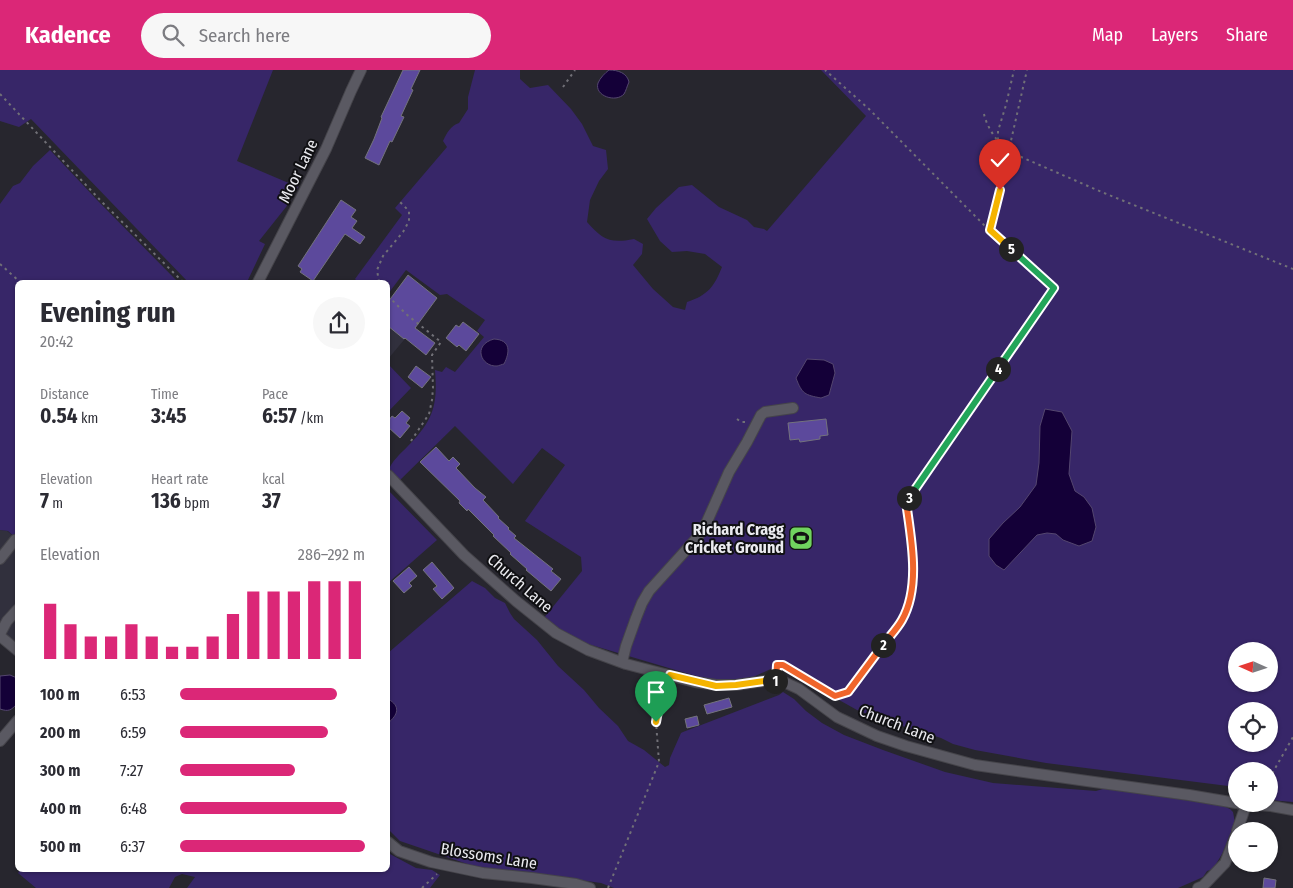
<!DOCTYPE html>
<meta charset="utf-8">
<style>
:root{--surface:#fff;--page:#f7f7f7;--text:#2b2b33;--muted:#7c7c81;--accent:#db2777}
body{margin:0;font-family:"Fira Sans Condensed",sans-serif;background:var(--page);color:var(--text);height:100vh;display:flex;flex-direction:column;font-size:19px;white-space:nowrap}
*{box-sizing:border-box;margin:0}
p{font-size:16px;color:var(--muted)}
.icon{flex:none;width:28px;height:28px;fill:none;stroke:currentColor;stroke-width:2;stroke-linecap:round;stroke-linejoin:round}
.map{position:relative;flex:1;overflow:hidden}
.drawer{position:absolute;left:15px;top:210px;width:375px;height:592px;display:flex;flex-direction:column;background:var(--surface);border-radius:8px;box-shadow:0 1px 4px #0004}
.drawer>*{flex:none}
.needle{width:32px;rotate:273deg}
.buttons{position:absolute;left:1228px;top:572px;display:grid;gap:10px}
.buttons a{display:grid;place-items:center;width:50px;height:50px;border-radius:50%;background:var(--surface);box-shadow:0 1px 4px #0004;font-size:25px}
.pin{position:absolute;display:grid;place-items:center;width:42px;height:42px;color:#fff;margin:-51px -21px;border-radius:50% 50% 50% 0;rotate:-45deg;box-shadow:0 0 5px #0007}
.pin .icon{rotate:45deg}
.km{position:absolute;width:25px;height:25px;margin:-12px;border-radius:50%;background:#222;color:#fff;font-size:14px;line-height:25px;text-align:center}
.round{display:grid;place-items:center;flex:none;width:52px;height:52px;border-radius:26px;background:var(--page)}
.overview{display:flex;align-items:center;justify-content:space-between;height:85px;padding:0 25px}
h1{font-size:28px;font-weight:700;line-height:38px}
.figures{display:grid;grid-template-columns:repeat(3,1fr);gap:8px;height:85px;padding:5px 25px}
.figures div{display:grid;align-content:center}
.figures b{font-size:21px;font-weight:700}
.figures small{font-size:14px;font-weight:400}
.figures p{font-size:14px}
.chart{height:140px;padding:10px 25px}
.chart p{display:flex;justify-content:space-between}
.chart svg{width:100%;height:90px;margin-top:5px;stroke:var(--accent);stroke-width:6}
ul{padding:0 25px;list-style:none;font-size:16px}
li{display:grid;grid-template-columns:80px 60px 1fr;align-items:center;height:38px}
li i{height:12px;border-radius:6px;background:var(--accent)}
header{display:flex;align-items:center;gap:30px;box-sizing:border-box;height:70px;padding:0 25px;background:var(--accent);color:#fff}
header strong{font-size:24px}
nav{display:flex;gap:28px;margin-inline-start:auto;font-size:18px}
.search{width:350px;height:45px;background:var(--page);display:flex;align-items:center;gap:12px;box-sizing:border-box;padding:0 18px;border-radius:28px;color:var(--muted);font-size:19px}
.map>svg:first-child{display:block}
.built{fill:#31303d}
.green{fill:#372668;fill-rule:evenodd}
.water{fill:#140038;stroke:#54466f}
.building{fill:#5c499c;stroke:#74737d}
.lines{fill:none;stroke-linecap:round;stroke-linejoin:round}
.minor-casing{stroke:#45444a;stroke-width:12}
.path{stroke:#717077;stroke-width:2;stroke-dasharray:2.5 4;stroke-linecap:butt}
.minor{stroke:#5a5962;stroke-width:10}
.split-1-casing{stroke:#fff;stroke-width:10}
.split-2-casing{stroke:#fff;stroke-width:10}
.split-3-casing{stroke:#fff;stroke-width:10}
.split-4-casing{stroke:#fff;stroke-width:10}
.split-5-casing{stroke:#fff;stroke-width:10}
.split-6-casing{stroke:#fff;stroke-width:10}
.split-1{stroke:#f5b400;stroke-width:6}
.split-2{stroke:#f0652b;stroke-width:6}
.split-3{stroke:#f0652b;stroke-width:6}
.split-4{stroke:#22a559;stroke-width:6}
.split-5{stroke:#22a559;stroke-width:6}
.split-6{stroke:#f5b400;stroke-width:6}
.labels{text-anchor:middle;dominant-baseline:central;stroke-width:4;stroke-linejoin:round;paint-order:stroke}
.street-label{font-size:16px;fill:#ebebf0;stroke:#101013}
.poi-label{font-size:16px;font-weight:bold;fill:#ebebf0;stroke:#101013;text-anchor:end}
</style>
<header>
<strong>Kadence</strong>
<div class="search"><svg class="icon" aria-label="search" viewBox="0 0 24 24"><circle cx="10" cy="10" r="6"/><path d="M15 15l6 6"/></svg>Search here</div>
<nav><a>Map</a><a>Layers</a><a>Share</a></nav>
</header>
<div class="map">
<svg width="1293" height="818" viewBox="0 0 1293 818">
<rect width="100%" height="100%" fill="#27262e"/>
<path class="built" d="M388,235L414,258L388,289Z
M0,460L7,461L17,469V581L0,566Z"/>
<path class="green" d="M0,0H273L237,91L298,117L286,137L259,171L265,174L247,212H188L31,49L19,57L0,51Z
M475,0H520V9L530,18L548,15L571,39L582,54L593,76L606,80L608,99L599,111L590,130L587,152C602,169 609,174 634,169L643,174L642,184L633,195L653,219L673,237L685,240L687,232C708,225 714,217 722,197L705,184L687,181L672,182L660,171L647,149L656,138L679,117L692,115L719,137L747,150L754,157L764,159L767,161L866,46L821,0H1293V732L1269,730V701H1236V717L1046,693L975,680L953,674L941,668L880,649L857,640L780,597H775L751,608L716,612L588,574L564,564L543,549L582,501L581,487L525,451L565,395L542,378L513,414L455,356L398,412L388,401C392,391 400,384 407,377C433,351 438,336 435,300L442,302L446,297L455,302L484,267L477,261L485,250L447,224L440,225L406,200L388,224V212H358L355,209L402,145L395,138L447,77L443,71C447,63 450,56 459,53L468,39V27ZM1236,581H1269V614H1236ZM1236,641H1269V674H1236Z
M50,80L98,131L178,212H18L17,469L8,461L0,460V134L13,116L20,113L33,96Z
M388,294L411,318L388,342Z
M388,420L437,470L388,513Z
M472,511L485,518L495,528L505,533L510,543L514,549L537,570L558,596L584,620L599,638L618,656L628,671L644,680L665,697L669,695L670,688L681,663L683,662L779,625L783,622L794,629L806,641L822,653L844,665L883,680L945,702L993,713L1096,721L1106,718L1223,736L1230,739L1233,742L1235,753L1222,784L1213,799L1207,801L1203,807L1178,818H614L601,813L587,811L479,798L400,771L388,759V583Z
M388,783L416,798L432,800L440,805L430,818H187L195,807L182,804L175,807L169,818H36L18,803L20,800H388Z"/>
<path class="water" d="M609,0C618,0 627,3 629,12C627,16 626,21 624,24C616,33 594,26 598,13C600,8 605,3 609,0Z
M494,269C511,270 510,282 504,294C503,294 498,296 497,296C481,297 472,275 494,269Z
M807,289L824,290L833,294L835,303L829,325L821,328C805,325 802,324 796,308Z
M1045,339L1062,342L1072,361L1069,404L1075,421L1084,427L1092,438L1096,457L1092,471L1079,476L1063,470L1056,464L1047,463L1037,465L1004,500L996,495L989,486V469L1003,453L1020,437L1036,415L1039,393L1040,356Z
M10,605L17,608V634C11,640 9,642 0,639V606Z
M388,629C401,636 398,645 388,653Z"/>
<path class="building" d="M403,0H420L411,19L413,20L401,46L404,47L392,72L390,71L379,95L365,88L374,69L382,48L381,47Z
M341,130L356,140L351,147L357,151L352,158L365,167L360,174L345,164L313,211L300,202L302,199L298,196Z
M408,205L437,228L415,258L435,273L426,285L405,268L404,269L388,256V232Z
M463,252L479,264L466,281L459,275L457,277L446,268L456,255L459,257Z
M416,296L431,307L422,318L408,307Z
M402,341L410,348L406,353L410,356L400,368L388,357V351L392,346L395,348Z
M826,349L828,365L820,366V369L800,372L799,369L790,370L788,353Z
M436,377L449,391L453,387L460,394L456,398L475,418L486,427L483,430L499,447L498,448L509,458L508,459L516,466L514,468L553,499L551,501L561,509L551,521L526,500L527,499L510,484L511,483L493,466L494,465L468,439L467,441L459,433L460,431L420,392Z
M432,492L454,518L442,529L433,519L437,516L423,500Z
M409,497L417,506L409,513L412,516L404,523L393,511Z
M729,628L732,637L707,644L704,635Z
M697,646L699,655L687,658L685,649Z
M1264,808L1276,810L1275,818H1263Z"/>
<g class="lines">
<g class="minor-casing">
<path id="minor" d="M258,212L326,79L351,21L361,0
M388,405L464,485L516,531L556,563L588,580L626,594L695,612L716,615H736L771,610L784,612L799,619L837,647L877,666L906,676L975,695L1087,711L1189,725L1236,733
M0,489L15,470L18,472
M0,564L7,551L18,539
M0,566L18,581
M622,592L626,576L636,548L642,533L649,521L696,469L705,456L729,402L747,372L761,345L765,342L793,338
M0,671L18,650
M1240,734L1271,736L1293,740
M1237,761L1246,735
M388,772L399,781L431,792L483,803L532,808L576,814L590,818
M1198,818L1203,816L1225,793L1236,765"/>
</g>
<path class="path" d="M563,17L575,0
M0,24L102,132L183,212
M984,44C987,58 999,76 1012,83L1104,123L1293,199
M998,70V61L1006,35L1014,0
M991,159L1027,0
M0,194L20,212
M379,212L377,200L383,186L403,162L409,151V141L400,132
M388,226L406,244L441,272L432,285L433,318L432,330L429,344L411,371
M737,349L741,352H745
M777,601V595H783L835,626L848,622L902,550L908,534L912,518L913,486L906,432L1054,218L994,163L984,155L869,39L825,0
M1269,709L1293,667
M422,818L437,804
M608,818L659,692L656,652L659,636L666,614"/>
<use href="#minor" class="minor"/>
</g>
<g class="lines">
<g class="split-1-casing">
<path id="split-1" d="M656,652L659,636L670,605L716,616L736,615L771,610L775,611"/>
</g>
<g class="split-2-casing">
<path id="split-2" d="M775,611H776L777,595H783L835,626L848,622L883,575"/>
</g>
<g class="split-3-casing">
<path id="split-3" d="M883,575C889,567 897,559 902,550C921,516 911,468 906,432L909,428"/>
</g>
<g class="split-4-casing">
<path id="split-4" d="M909,428L998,299"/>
</g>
<g class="split-5-casing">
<path id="split-5" d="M998,299L1054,218L1011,179"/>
</g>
<g class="split-6-casing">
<path id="split-6" d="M1000,120L990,160L1011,179"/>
</g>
<use href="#split-1" class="split-1"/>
<use href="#split-2" class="split-2"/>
<use href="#split-3" class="split-3"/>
<use href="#split-4" class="split-4"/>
<use href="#split-5" class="split-5"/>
<use href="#split-6" class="split-6"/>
</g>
<defs>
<g id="stadium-square" transform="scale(1.25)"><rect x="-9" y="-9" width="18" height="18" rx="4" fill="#70d35f" stroke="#101013"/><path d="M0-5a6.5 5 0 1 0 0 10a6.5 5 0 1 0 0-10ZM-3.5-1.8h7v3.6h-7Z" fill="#111"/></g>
</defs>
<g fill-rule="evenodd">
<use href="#stadium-square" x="801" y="468"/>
</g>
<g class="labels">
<g class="street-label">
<text transform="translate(298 101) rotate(-64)">Moor Lane</text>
<text transform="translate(520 513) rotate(41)">Church Lane</text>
<text transform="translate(897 654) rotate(21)">Church Lane</text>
<text transform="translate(489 786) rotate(9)">Blossoms Lane</text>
</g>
<g class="poi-label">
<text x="784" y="459">Richard Cragg<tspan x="784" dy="18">Cricket Ground</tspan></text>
</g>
</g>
</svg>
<div class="buttons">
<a><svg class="needle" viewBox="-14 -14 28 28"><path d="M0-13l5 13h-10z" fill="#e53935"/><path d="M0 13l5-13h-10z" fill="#7c7c81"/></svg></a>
<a><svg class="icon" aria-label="locate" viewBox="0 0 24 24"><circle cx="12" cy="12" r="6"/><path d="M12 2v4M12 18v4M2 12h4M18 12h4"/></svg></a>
<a>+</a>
<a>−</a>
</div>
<div class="pin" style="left:656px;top:652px;background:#1e9e55"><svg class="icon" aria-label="arrive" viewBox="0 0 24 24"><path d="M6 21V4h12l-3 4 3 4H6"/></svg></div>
<div class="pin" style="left:1000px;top:120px;background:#d93025"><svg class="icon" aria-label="check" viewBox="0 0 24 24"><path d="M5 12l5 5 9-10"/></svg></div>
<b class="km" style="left:775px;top:611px">1</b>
<b class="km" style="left:883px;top:575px">2</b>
<b class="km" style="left:909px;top:428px">3</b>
<b class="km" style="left:998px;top:299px">4</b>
<b class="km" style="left:1011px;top:179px">5</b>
<section class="drawer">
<div class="overview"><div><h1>Evening run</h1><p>20:42</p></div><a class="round"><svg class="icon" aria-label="share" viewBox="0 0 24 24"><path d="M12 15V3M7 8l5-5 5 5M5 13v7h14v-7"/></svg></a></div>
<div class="figures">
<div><p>Distance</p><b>0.54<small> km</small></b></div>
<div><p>Time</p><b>3:45</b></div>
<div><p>Pace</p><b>6:57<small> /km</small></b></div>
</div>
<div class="figures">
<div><p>Elevation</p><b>7<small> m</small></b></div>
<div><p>Heart rate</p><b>136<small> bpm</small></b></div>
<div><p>kcal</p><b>37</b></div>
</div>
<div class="chart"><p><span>Elevation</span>286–292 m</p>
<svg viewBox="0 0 160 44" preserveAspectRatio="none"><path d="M5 44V17M15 44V27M25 44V33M35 44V33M45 44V27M55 44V33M65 44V38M75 44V38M85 44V33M95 44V22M105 44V11M115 44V11M125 44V11M135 44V6M145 44V6M155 44V6"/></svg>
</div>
<ul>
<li><b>100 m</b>6:53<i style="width:85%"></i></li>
<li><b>200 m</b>6:59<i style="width:80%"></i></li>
<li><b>300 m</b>7:27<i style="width:62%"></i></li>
<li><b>400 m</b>6:48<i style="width:90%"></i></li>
<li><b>500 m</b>6:37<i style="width:100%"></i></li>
</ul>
</section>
</div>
